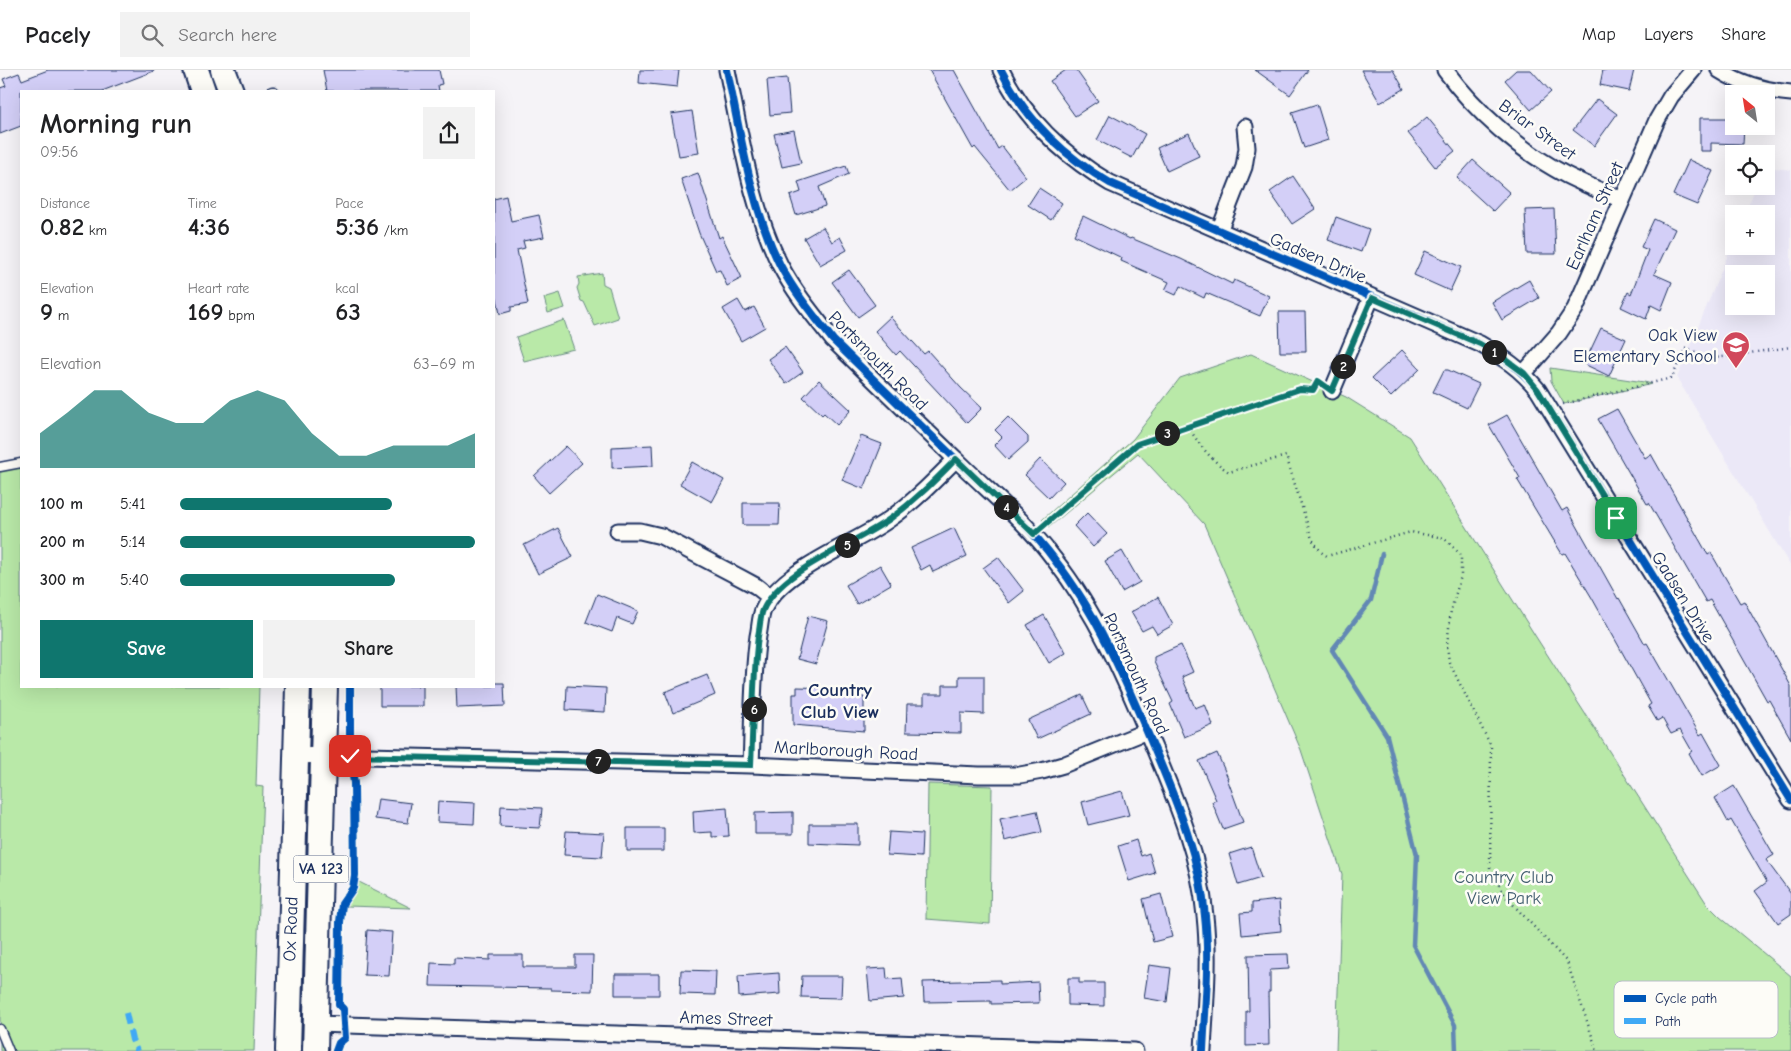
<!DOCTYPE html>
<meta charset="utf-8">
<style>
:root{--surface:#fff;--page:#f2f2f2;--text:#202124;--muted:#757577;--line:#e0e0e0;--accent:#0f766e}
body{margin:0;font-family:"Comic Neue",sans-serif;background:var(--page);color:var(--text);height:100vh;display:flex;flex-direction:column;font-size:19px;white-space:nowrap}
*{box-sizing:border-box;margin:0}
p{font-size:16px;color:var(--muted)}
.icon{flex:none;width:28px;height:28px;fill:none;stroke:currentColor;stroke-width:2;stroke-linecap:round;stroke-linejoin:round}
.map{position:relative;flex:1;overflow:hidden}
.details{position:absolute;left:20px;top:20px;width:475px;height:598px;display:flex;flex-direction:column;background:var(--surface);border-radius:0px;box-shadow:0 5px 20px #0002}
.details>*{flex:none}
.needle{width:32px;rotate:330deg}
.controls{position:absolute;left:1725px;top:15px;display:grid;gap:10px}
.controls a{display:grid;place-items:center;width:50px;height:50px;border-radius:0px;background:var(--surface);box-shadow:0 5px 20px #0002;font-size:25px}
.pin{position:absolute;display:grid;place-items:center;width:42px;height:42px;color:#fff;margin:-21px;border-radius:10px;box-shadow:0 2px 8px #0006}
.km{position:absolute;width:25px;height:25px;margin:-12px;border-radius:50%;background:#222;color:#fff;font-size:14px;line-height:25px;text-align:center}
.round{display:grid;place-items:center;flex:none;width:52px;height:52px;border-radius:0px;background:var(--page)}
.head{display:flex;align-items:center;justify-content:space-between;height:85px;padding:0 20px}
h1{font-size:28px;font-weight:700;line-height:38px}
.figures{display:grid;grid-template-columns:repeat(3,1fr);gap:8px;height:85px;padding:5px 20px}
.figures div{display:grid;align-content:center}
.figures b{font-size:25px;font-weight:700}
.figures small{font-size:14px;font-weight:400}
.figures p{font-size:14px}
.chart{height:140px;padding:10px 20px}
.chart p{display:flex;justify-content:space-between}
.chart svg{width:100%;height:90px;margin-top:5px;fill:var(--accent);opacity:.7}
.primary-button{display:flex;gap:10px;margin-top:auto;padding:10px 20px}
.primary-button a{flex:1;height:58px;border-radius:0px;background:var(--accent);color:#fff;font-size:20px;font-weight:700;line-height:58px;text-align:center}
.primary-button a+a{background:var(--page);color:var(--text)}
ul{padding:0 20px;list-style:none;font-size:16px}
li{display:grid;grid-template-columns:80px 60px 1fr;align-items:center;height:38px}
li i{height:12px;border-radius:6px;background:var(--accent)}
header{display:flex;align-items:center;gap:30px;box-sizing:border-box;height:70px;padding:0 25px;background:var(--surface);border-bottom:1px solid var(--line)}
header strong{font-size:24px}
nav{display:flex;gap:28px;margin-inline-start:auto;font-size:18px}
.search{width:350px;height:45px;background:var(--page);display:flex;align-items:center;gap:12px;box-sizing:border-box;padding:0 18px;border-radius:0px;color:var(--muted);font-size:19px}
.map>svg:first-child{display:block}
.built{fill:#ebe8f7;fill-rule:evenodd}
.green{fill:#b9e9a8;stroke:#6a8c83}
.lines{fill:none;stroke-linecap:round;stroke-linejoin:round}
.stream{stroke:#6288b4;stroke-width:4.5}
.building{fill:#d3cff7;stroke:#1b2f5e}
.service-casing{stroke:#1b2f5e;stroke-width:11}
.minor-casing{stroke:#1b2f5e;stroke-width:19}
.primary-casing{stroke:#1b2f5e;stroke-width:28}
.path{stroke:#1b2f5e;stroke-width:2.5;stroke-dasharray:1 4;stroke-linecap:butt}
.service{stroke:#fdfcf7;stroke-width:8}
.minor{stroke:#fdfcf7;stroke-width:15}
.primary{stroke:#fdfcf7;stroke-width:24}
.quiet{stroke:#3fa9f5;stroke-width:6;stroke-dasharray:12 6;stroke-linecap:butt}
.cycleway-casing{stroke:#fdfcf7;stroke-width:11}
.cycleway{stroke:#0057b8;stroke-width:8}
.route-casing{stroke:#fff;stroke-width:10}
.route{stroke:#0f766e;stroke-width:6}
.labels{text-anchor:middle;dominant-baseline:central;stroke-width:5;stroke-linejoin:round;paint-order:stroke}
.shield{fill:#fdfcf7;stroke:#5f6c8c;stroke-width:1}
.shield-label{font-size:16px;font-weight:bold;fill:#1b2f5e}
.street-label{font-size:18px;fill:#1b2f5e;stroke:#fdfcf7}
.poi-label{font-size:18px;fill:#1b2f5e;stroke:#fdfcf7;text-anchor:end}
.park-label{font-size:18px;fill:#425e70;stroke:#fdfcf7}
.neighbourhood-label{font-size:19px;font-weight:bold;fill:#1b2f5e;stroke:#fdfcf7}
.key{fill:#fdfcf7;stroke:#b9bec9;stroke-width:1}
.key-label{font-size:14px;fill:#1b2f5e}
</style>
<header>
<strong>Pacely</strong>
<div class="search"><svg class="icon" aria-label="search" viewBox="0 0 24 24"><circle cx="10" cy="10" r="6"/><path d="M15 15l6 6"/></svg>Search here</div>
<nav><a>Map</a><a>Layers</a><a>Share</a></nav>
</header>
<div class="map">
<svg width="1791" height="981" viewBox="0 0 1791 981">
<rect width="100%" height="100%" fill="#f5f3f7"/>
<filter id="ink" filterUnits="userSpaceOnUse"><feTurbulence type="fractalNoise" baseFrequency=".02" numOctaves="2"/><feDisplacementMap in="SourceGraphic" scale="10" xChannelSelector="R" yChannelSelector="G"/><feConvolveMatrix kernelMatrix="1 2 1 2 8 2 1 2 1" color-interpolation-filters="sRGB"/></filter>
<g filter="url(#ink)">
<path class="built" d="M1766,97L1791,100V497L1677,308L1734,170V176H1766V144H1745L1756,116H1766ZM1734,204H1766V236H1734Z"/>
<path class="green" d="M602,203L603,214L609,217L618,248L595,256L584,232L581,231L577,218L579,214L578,207Z
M560,223L565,238L548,243L544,228Z
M564,250L574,279L524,291L516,267Z
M1251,284L1346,327L1410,367L1536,567L1707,834L1720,847L1791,906V981H1336L1342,804L1301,680L1204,454L1138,383L1049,457L1042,450L1133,369L1180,308Z
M1550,298L1644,312L1652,314L1564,334L1551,311Z
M21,392V616H259L256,716L263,717L254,981H0V396Z
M928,714L992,716L990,854L926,849Z
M357,811L411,838L347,836Z"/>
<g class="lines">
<path class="stream" d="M1382,484L1371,530L1332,580L1387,666L1417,785L1413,875L1455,955L1456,981"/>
</g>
<path class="building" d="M48,0H154V1L102,21H21V56L0,64V18L6,16L3,9L19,3L22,10Z
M323,0H439L442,14L438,15L439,21H327Z
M640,0H679L677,17L639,13Z
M929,0H954L998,79L1002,76L1026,107L1010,120L975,77L973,79Z
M1066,0H1076L1098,31L1075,46L1050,11Z
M1255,0H1308L1290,25Z
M1361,0H1393L1404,19L1380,33Z
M1516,0H1531L1551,22L1531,40L1505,10Z
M1603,0H1634L1629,21L1600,15Z
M787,8L790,43L770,45L767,10Z
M1597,29L1617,44L1594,76L1573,60Z
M1317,34L1328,70L1304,78L1292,42Z
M692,41L699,83L679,86L671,44Z
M1110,45L1145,64L1132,88L1097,70Z
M1427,47L1455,81L1435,97L1408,63Z
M1700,48H1734V56H1744L1743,74L1711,73V81H1700Z
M794,60L801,93L782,97L774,64Z
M1189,63L1199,86L1167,101L1157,78Z
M1473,90L1510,123L1493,141L1457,108Z
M1689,90L1713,101L1697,135L1673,125Z
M846,96L849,104L819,117L825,136L796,145L790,126L801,122L798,112Z
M698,103L719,168L722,166L742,208L727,216L720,200L716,201L699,163L681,109Z
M1293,106L1315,139L1292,154L1270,122Z
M1039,118L1062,133L1051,150L1028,135Z
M506,126L511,151L539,145L544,167L523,171L525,178L517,180L528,234L511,237V241L500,244L494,214V129Z
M1554,139L1556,184H1527L1525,140Z
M1083,146L1130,169L1131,168L1181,189L1232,214L1234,210L1269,226L1260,246L1206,223L1204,228L1180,216L1176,225L1165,220L1169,212L1121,191L1122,188L1074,165Z
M1336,147L1369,159L1361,182L1328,170Z
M1654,149L1675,159L1654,204L1672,212L1661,240L1651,235L1646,249L1621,237L1628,222L1631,224L1648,180L1641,177Z
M823,157L832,172L840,167L847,180L820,195L804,168Z
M1425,181L1461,197L1450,221L1414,205Z
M849,200L875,235L858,247L832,212Z
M1529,210L1539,228L1502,250L1492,232Z
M738,230L745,242L754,237L765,257L741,271L723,239Z
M1279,242H1305L1306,282H1280Z
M891,246V248L924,284L928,281L961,318L982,338L967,353L900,281L896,285L875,261Z
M1601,258L1626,269L1609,306L1584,294Z
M785,277L803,302L786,314L768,289Z
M1402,280L1420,299L1391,327L1372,308Z
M1444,300H1448L1479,314L1467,338L1433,322Z
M819,310L851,340L837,355L824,343L822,345L803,327Z
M1617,339L1645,388L1651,384L1708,485L1711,483L1740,533L1744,531L1791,616V669L1769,630L1767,631L1710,530L1706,532L1649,433L1647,434L1598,349Z
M1507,345L1562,441L1567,438L1618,529L1619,528L1645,574L1647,573L1700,665L1703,663L1721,695L1702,706L1689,683L1692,681L1680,660L1671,664L1662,648L1657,651L1648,636L1651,634L1592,528L1565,483L1562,484L1517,409L1520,408L1489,355Z
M1008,347L1028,367V372L1008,390L994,375L1002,367L995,360Z
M861,366L882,374L864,419L842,410Z
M652,375L653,396L612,398V377Z
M566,376L582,393L549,423L534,406Z
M1040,389L1064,412L1049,428L1025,405Z
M692,392L724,410L712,432L680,414Z
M743,433H780L779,455H743Z
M1087,443L1107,464L1093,477L1074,456Z
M558,458L573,487L538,504L524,475Z
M954,458L967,486L933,502L930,495L921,500L911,478Z
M1122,481L1140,512L1122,522L1105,491Z
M998,487L1024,521L1009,533L983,498Z
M880,495L891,514L857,534L846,515Z
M597,524L638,541L632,554L617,548L612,562L586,552Z
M1158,527L1173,555L1157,564L1152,556L1142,561L1131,542Z
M1044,545L1066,583L1049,593L1027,555Z
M808,546L828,551L816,594L797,589Z
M1181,575L1193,602L1182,607L1195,638L1205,634L1213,655L1184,667L1170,634L1173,632L1154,592V587Z
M707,605L715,625L673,643L665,622Z
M959,606H984V644L961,643V663L906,662L907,634H924V624H943V615H959Z
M494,613H504L505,636L457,638L456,616H494Z
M380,616H423V636H380Z
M567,616L606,618L605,642L566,640Z
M797,617L830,618V625L864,627V661L793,655V624H797Z
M1082,625L1091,644L1037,669L1028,650Z
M1217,683L1228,708H1227L1243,752L1223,759L1212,732L1216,730L1199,691Z
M1734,716L1774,785L1766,790L1791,824V844L1778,853L1755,821L1767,812L1731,750L1728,752L1715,728Z
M1122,721L1129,745L1088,755L1082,732Z
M378,729L411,733L408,753L375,749Z
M438,731L475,733L474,754L437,752Z
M501,736L542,738L540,758L500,756Z
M727,738L729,766L712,767V762L694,763L693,741Z
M1037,741L1042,762L1005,771L1000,749Z
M793,742V764H755V743Z
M809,754H858V775L809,773Z
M627,758H664V781H627Z
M566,761L604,763L602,787L564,785Z
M889,762L922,764L921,787L887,785Z
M1136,770L1141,786L1149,783L1155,803L1129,811L1118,776Z
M1251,777L1261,808L1238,815L1229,784Z
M1161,824L1172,867L1153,872L1143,829Z
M1279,830L1281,861L1242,865L1240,843L1252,842V833Z
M367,860L392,862L389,906L364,905Z
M1288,884L1289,899L1270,900V922H1268L1269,975L1246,976V941H1249L1248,885Z
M490,885H523V897H575V885H593L592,921L551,920V918L430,916L431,893L454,894V888L490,890Z
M1149,895L1171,898L1167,932L1144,928Z
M886,898L887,909L902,908L904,928L870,931L867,899Z
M681,900L716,901L715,925L680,924Z
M779,903L780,924L739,927L738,906Z
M615,904H659V925H615Z
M802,906H842L841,928L801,927Z
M1068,908H1079V913H1104V936L1068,935Z
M1000,910V914L1038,912L1039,933L991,934V931L924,932L923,912Z"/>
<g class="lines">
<g class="service-casing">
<path id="service" d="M272,21H274
M0,397L21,393
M0,959L9,981"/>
</g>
<g class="minor-casing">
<path id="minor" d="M727,0C741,66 750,134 780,195C794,222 814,246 833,270C876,312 919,354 963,396C994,426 1028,454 1054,489C1099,546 1126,612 1154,678C1177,733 1200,787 1205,846C1210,891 1205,936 1203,981
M1001,0C1025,49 1064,86 1110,113L1480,274C1504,288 1520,298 1538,320L1791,730
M1445,0C1476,42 1520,81 1566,105C1584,114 1603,122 1622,130
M1719,0C1741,14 1766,21 1791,23
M1219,161L1244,97L1247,78L1245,57
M1524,303L1559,263L1575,239L1657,50L1671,26L1693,0
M1332,321L1371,228
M618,461H640L661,466L741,508L756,516L770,527
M297,686L324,685L751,695L979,705H1020L1042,701L1063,695L1147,661
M751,695C753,652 752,608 758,566C760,558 760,547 763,540C782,498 855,475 891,448C915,431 935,410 956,389
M316,954L1135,981"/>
</g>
<g class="primary-casing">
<path id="primary" d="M196,0L203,21
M223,0L231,21
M288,981L298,616
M315,981L325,616"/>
</g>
<path class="path" d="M1563,334L1672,308L1685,278L1708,289L1791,277
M1188,356C1199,375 1211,390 1229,402L1286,386L1312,469L1321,482L1327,486L1411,462L1444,468L1461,485V506L1451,540L1447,575L1449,592L1491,676L1490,800L1506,827L1567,892L1597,981
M1044,455L1137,374L1300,319L1313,320L1318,311L1321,313"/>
<use href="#service" class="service"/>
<use href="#minor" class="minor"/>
<use href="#primary" class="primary"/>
<path class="quiet" d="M126,943L132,970L137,981"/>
<g class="cycleway-casing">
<path id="cycleway" d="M727,0C741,66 750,134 780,195C794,222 814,246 833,270C876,312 919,354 963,396C994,426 1028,454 1054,489C1099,546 1126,612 1154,678C1177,733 1200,787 1205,846C1210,891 1205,936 1203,981
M1001,0C1025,49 1064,86 1110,113L1480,274C1504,288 1520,298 1538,320L1791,730
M336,981L339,973L345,968L343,939L339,935L340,852L342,834L353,818L355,805L354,713L350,685V616"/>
</g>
<use href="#cycleway" class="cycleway"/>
</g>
</g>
<g class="lines" filter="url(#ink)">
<g class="route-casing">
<path id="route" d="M350,686L751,695C753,652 753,608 758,566C760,558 760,547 763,540C782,498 855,475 891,448C915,431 935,410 956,389L1034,464L1137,374L1300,319L1313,320L1318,311L1332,321L1372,228L1480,274L1501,286L1524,303L1538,320L1616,448"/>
</g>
<use href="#route" class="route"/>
</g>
<defs>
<g id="school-pin" transform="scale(1.4375)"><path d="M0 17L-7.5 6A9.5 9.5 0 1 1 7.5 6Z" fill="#d1495b" stroke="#fdfcf7"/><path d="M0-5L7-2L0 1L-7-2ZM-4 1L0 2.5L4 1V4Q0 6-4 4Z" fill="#fff"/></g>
</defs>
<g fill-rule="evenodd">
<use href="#school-pin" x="1736" y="275"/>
</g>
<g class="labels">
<rect class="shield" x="293.5" y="785.5" width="55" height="27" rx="4"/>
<g class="shield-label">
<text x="321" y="799">VA 123</text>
</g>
<g class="street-label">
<text transform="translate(1537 60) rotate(36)">Briar Street</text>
<text transform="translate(1595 146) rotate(-66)">Earlham Street</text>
<text transform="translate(1318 188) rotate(23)">Gadsen Drive</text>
<text transform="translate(878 291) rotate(45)">Portsmouth Road</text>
<text transform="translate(1683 527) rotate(58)">Gadsen Drive</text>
<text transform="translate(1136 604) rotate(65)">Portsmouth Road</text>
<text transform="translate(846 681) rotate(3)">Marlborough Road</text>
<text transform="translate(291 859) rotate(-88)">Ox Road</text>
<text transform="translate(726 949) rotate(2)">Ames Street</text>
</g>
<g class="poi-label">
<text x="1717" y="265">Oak View<tspan x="1717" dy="21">Elementary School</tspan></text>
</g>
<g class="park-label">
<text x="1504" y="807">Country Club<tspan x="1504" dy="21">View Park</tspan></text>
</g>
<g class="neighbourhood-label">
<text x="840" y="620">Country<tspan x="840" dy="22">Club View</tspan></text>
</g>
</g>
<rect x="1614" y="911" width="164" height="57" rx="8" class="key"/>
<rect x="1624" y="925" width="22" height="7" fill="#0057b8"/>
<rect x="1624" y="948" width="22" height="6" fill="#3fa9f5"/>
<g class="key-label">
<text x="1655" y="933">Cycle path</text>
<text x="1655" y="956">Path</text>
</g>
</svg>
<div class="controls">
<a><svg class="needle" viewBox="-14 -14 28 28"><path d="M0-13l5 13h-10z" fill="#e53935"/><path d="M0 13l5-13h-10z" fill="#757577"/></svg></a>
<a><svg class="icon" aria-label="locate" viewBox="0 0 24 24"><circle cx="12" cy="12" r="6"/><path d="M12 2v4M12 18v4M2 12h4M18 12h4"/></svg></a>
<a>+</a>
<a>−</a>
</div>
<div class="pin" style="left:1616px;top:448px;background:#1e9e55"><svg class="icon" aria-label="arrive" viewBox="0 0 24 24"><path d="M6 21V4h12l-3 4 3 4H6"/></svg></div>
<div class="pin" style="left:350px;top:686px;background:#d93025"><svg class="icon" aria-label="check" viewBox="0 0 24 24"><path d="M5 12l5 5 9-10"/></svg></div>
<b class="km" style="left:1494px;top:282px">1</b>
<b class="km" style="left:1343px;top:296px">2</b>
<b class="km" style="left:1167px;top:363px">3</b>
<b class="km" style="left:1006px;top:437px">4</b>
<b class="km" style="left:847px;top:475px">5</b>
<b class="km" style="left:754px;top:639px">6</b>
<b class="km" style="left:598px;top:691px">7</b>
<section class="details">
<div class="head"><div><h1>Morning run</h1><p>09:56</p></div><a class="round"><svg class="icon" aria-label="share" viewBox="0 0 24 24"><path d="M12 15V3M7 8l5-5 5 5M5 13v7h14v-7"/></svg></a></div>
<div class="figures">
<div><p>Distance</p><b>0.82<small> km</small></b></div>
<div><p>Time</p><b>4:36</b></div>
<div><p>Pace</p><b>5:36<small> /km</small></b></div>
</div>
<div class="figures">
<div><p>Elevation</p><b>9<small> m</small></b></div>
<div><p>Heart rate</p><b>169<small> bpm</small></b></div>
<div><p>kcal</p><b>63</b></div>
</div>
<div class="chart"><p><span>Elevation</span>63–69 m</p>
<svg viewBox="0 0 160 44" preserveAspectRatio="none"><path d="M0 44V27L10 17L20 6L30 6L40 17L50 22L60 22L70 11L80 6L90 11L100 27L110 38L120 38L130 33L140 33L150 33L160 27V44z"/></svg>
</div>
<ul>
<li><b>100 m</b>5:41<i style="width:72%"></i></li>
<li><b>200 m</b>5:14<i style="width:100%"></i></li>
<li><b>300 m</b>5:40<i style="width:73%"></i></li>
</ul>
<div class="primary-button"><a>Save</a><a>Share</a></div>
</section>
</div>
